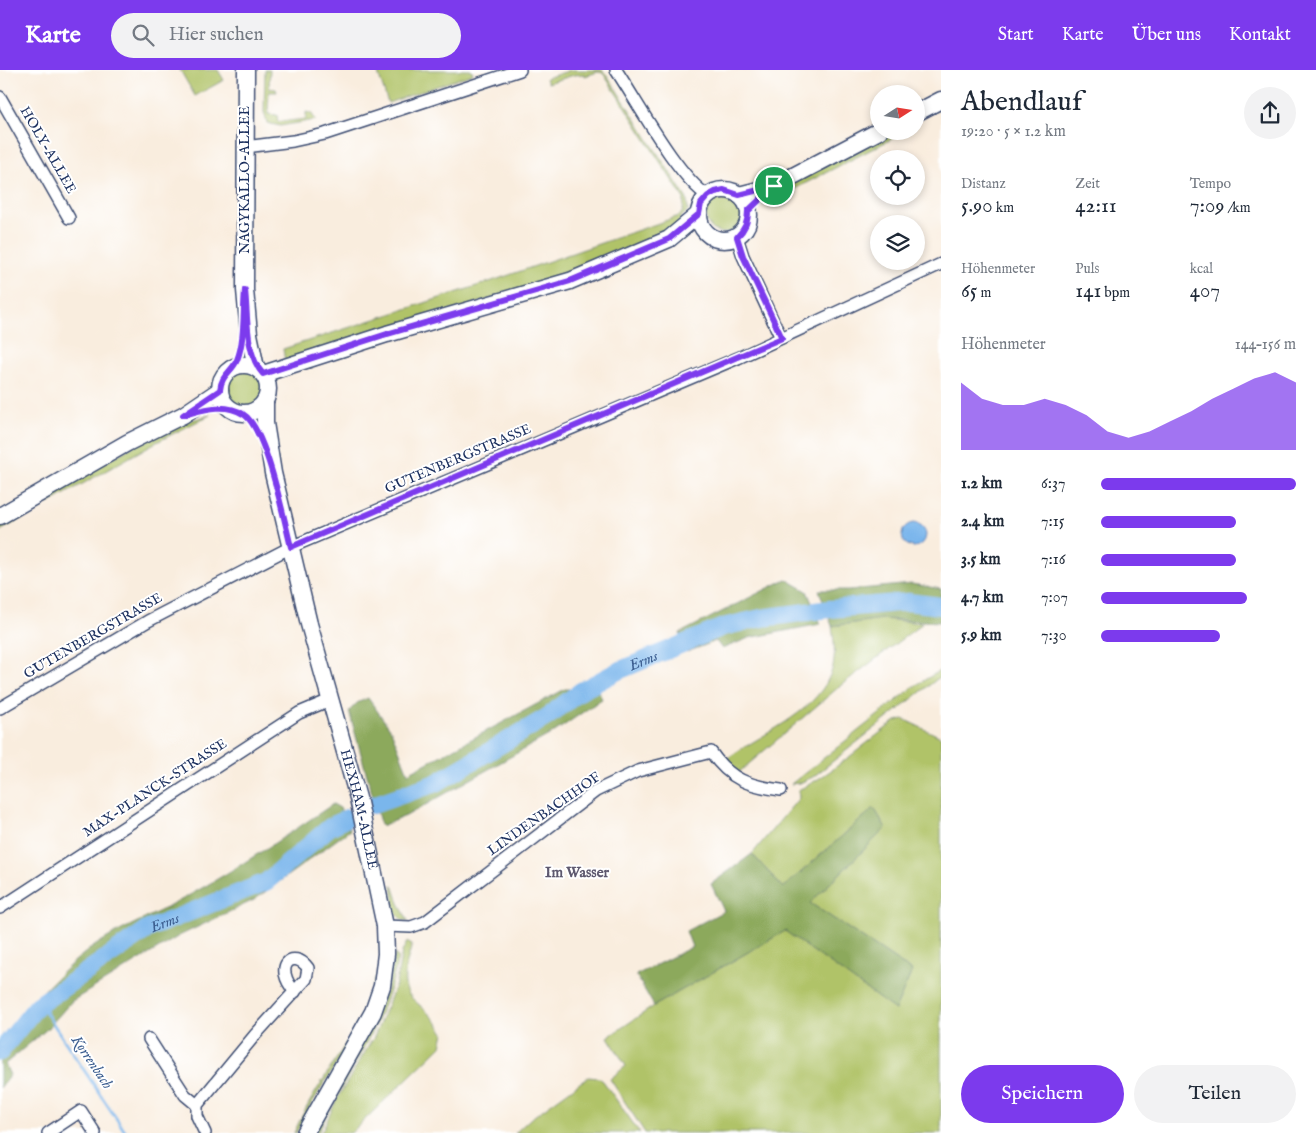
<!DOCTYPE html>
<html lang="de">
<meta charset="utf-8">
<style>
:root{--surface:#fff;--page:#f2f2f3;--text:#1f2937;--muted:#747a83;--accent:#7c3aed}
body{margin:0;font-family:"IM FELL English",serif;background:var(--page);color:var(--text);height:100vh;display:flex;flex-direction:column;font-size:19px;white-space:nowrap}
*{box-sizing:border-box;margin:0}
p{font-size:16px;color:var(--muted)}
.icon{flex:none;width:28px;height:28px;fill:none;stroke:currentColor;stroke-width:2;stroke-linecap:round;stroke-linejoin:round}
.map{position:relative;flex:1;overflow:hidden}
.sheet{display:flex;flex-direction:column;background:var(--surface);width:375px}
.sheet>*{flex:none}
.needle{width:32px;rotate:78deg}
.buttons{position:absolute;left:870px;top:15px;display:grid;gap:10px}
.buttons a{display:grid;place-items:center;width:55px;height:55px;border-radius:50%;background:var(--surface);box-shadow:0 2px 8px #0003;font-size:25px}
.pin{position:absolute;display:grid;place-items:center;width:42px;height:42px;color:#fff;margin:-21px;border:2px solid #fff;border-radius:50%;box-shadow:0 1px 5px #0007}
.round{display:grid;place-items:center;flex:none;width:52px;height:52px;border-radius:26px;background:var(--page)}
.headline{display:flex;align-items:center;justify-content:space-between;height:85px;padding:0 20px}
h1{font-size:28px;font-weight:600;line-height:38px}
.stats{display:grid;grid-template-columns:repeat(3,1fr);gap:8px;height:85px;padding:5px 20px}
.stats div{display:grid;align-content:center}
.stats b{font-size:21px;font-weight:600}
.stats small{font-size:14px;font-weight:400}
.stats p{font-size:14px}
.chart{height:140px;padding:10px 20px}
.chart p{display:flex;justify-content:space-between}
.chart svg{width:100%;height:90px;margin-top:5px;fill:var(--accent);opacity:.7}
.primary-button{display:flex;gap:10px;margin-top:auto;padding:10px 20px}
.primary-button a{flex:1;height:58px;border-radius:30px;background:var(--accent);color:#fff;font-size:20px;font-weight:600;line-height:58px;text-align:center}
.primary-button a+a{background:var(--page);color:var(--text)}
ul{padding:0 20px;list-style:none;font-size:16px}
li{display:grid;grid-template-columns:80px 60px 1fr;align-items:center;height:38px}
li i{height:12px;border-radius:6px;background:var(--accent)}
header{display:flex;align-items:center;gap:30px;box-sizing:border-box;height:70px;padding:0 25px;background:var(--accent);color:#fff}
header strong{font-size:24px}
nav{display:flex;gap:28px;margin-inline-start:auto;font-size:18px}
.search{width:350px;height:45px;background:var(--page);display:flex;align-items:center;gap:12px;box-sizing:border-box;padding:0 18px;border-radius:28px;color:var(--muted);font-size:19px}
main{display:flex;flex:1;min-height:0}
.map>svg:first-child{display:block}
.green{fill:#b0c367;stroke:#667962}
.forest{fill:#8ca95c;stroke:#546c5d}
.water{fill:#7ab6ec;stroke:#4a72a5}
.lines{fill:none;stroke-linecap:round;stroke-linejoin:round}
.stream{stroke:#7ab6ec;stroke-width:3}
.river{stroke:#7ab6ec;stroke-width:18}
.street-casing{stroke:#3c4c71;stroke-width:14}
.secondary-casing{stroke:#3c4c71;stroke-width:19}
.street{stroke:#fff;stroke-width:11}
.secondary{stroke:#fff;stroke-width:16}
.route-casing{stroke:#fff;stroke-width:10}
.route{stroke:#7c3aed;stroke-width:6}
.labels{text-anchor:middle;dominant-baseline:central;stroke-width:4;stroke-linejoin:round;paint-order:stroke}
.street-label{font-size:14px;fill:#1b2f5e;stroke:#fff}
.water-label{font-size:15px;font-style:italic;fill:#3c5e90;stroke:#fff}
.neighbourhood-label{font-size:15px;font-weight:bold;fill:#5e596f;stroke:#fff}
</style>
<header>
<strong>Karte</strong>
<div class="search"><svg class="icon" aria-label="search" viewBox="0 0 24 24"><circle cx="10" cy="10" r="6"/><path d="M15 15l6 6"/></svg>Hier suchen</div>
<nav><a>Start</a><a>Karte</a><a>Über uns</a><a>Kontakt</a></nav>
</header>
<main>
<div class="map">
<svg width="941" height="1063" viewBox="0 0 941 1063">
<rect width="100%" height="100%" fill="#fff"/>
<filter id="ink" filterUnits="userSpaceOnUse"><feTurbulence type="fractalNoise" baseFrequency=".02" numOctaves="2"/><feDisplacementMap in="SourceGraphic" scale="10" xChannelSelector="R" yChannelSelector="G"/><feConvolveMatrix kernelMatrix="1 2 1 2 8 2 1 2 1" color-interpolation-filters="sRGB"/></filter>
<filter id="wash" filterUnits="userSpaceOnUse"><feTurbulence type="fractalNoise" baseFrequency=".0096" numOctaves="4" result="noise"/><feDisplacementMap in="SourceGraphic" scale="20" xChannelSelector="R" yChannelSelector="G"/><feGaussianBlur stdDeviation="1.12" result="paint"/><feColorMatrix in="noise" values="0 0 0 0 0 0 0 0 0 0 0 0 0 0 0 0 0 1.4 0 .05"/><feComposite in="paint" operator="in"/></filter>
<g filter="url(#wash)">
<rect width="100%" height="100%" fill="#f9edde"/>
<path class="green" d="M180,0H218L224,10L195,26Z
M265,0H270L269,18L276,19L277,22H269L268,44L277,45L278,52L306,49V42L311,43L316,50L280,56L267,53L264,42Z
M377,0H472L473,4L388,33Z
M571,0H602L607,5L687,129L688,141L680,148L683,154L602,195L285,292L283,279L492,211L679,146L683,141L684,129L603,3L598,2L585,6V4L574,5L548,13L546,8Z
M891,61H907L775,129L763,133L795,111Z
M706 145a18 18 0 1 1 36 0a18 18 0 1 1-36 0Z
M225 319a19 19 0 1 1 38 0a19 19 0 1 1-38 0Z
M210,345L151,375L0,461V452L151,366L187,351Z
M882,549L923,553L840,616L737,704L725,690C757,666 815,644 830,605C837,590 834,572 832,556Z
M941,600V606L813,707L800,713L791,714L916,615Z
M903,649L941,667V1063H645L610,1009L626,996L608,967L654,936L785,861L895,940L912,901L810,833L886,758L874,738L783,818L752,784L799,728L798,720C831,705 866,672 896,651Z
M392,815H393L399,833L408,851L402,850L395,843Z
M407,872L412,875C392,937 417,920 444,963L441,976L351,1063H321L337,1029L374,967L395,917L402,882Z
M395,884L398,887C386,953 345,1004 318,1063H315L387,919Z
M375,908C373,948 337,991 317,1025C309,1037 303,1050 296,1063H294C317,1009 360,966 375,908Z
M588,1007L599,1008L603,1011L640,1063H515L530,1049Z"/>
<path class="forest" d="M786,509L807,521L821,554L749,568L722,579L716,571L687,582L680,563Z
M912,514L941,519V552L882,549L832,556L819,520H849Z
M565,619L598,620L602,629L556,661L406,746L381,756L349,641L357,633L368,628L391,660L408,703Z
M333,734L340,738L350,760L254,830L179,866L72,931L47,959L5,994L10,1005L0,1018V971C23,943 48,914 76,890C109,861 151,848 188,826C238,798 286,766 333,734Z
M874,738L886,758L810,833L912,901L895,940L785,861L654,936L636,905L692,877L686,861L724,841L711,814L752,784L783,818Z"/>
<path class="water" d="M902 465a12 12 0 1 1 24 0a12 12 0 1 1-24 0Z"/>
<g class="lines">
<path class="stream" d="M40,934L126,1063"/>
<g class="river">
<path id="s1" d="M373,735L436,713L547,647L581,621L618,601L723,557L761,548L830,539L908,532L941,536"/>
<path id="s2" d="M0,982L37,936L148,859L266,812L330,757L347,748"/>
</g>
</g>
</g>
<g filter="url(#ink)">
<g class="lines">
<g class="street-casing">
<path id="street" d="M616,0C638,33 677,106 708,126
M0,27L69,148
M245,77L293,71L325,64L520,0
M737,167L743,186L781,268
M0,638L148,551L291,477L738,288L941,194
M0,838L299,643L330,630
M385,856L411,857L425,852L596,721L638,701L711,682C730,710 749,716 781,720
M149,969L185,1025L197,1035
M48,1063L81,1041L95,1063
M205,1063L197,1046V1035L255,965L306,909L308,898C293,878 272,896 295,922"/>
</g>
<g class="secondary-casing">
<g id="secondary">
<path d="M246,0L245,220L249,264L256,298"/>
<path d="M916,43L941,30"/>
<circle cx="724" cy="145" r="25"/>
<path d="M739,125L774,116L879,61"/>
<circle cx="244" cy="319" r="24"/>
<path d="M263,304L387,264L570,211L669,169L699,144"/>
<path id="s3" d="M265,331V353L273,403L309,554L358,728L385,856L386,884L382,916L373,942L305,1063"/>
<path d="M0,446L127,373L183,345L220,320"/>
</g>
</g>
<use href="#street" class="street"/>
<use href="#secondary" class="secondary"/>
</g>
</g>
<g class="lines" filter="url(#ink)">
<g class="route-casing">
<path id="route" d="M774,116L748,141C748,152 745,159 737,167L743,186L782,268L291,477C284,450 266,357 243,344C224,332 203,340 183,345L220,320C221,305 232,302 237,290C245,270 243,242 245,220C248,246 245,284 263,304L387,264L570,211L669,169L699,144L701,134L708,126L715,122L724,120L739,125Z"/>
</g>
<use href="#route" class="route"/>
</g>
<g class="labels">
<g class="street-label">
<text transform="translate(48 80) rotate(60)">HOLY-ALLEE</text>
<text transform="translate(245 110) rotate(-90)">NAGYKALLO-ALLEE</text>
<text transform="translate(458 389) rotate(-23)">GUTENBERGSTRASSE</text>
<text transform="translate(93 566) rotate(-30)">GUTENBERGSTRASSE</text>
<text transform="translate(155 718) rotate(-33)">MAX-PLANCK-STRASSE</text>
<text stroke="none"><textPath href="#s3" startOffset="420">HEXHAM-ALLEE</textPath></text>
<text transform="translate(544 744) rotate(-35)">LINDENBACHHOF</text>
</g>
<g class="water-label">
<text stroke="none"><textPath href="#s1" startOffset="308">Erms</textPath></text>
<text stroke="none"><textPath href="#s2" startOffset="212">Erms</textPath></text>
<text transform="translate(92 992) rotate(56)">Korrenbach</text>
</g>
<g class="neighbourhood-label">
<text x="577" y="802">Im Wasser</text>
</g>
</g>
</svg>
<div class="buttons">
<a><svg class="needle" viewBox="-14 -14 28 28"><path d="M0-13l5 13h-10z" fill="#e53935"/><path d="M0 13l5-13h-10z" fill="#747a83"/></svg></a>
<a><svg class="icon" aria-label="locate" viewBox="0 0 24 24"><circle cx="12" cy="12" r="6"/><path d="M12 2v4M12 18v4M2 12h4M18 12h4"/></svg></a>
<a><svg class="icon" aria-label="layers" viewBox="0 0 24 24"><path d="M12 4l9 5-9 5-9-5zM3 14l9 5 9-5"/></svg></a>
</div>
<div class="pin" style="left:774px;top:116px;background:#1e9e55"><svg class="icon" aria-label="arrive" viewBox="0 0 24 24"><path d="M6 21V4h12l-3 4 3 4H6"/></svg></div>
</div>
<section class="sheet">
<div class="headline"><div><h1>Abendlauf</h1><p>19:20 · 5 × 1.2 km</p></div><a class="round"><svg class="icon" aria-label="share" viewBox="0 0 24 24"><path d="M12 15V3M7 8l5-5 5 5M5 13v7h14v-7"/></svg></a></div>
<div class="stats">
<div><p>Distanz</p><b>5.90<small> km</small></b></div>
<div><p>Zeit</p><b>42:11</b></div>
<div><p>Tempo</p><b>7:09<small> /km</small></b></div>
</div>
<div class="stats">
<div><p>Höhenmeter</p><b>65<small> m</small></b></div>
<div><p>Puls</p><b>141<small> bpm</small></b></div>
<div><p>kcal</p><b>407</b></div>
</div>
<div class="chart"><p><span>Höhenmeter</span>144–156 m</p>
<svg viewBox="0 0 160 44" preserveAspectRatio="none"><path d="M0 44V11L10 19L20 22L30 22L40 19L50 22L60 27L70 35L80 38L90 35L100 30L110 25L120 19L130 14L140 9L150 6L160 11V44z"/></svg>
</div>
<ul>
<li><b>1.2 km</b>6:37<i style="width:100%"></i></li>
<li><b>2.4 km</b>7:15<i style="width:69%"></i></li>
<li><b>3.5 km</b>7:16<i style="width:69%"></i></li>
<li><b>4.7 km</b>7:07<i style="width:75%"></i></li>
<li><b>5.9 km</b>7:30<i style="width:61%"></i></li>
</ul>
<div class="primary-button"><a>Speichern</a><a>Teilen</a></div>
</section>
</main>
